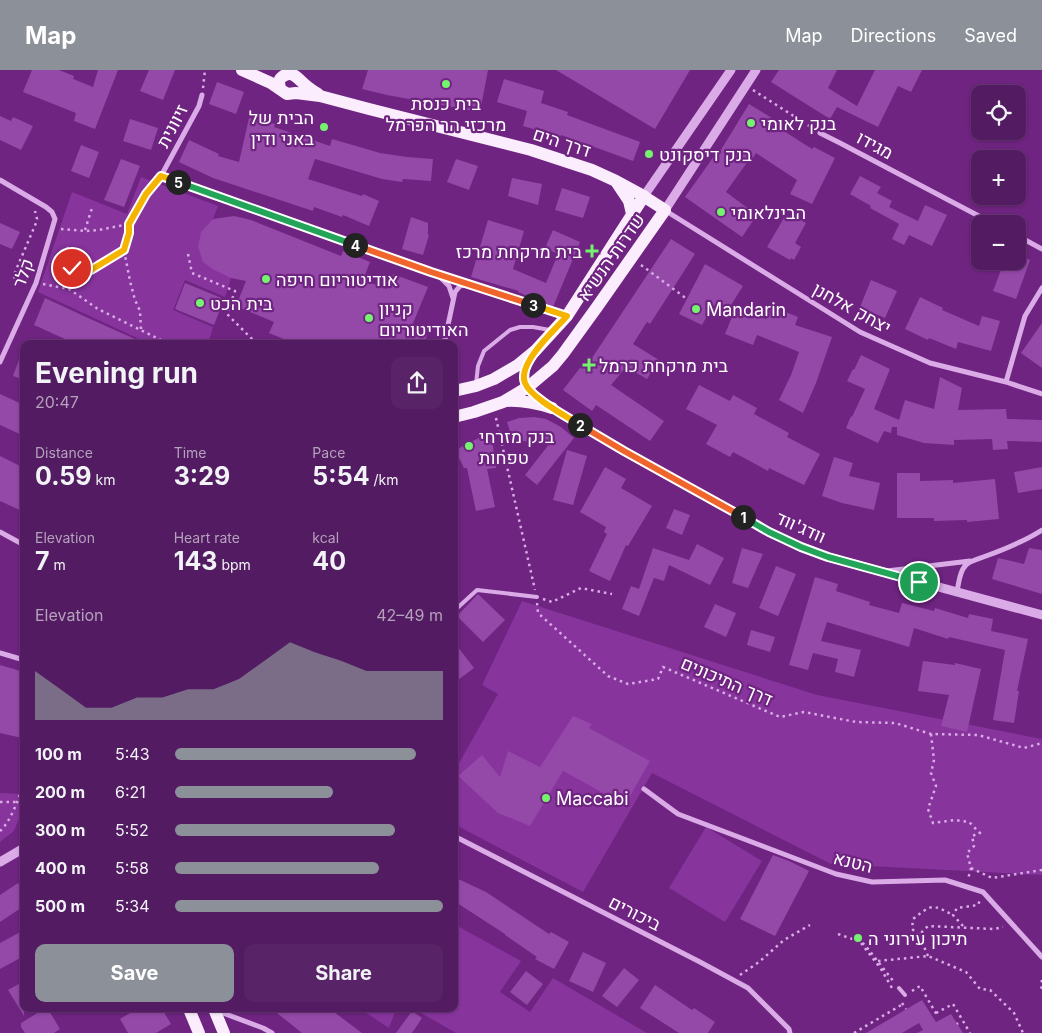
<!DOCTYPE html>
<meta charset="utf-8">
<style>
:root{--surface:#531b61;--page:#592467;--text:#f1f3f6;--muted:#b5a1bd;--line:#693976;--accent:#8c9099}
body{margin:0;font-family:Inter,Heebo,sans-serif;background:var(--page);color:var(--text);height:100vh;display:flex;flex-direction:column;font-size:19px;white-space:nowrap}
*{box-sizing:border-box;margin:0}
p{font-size:16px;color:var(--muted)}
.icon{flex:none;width:28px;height:28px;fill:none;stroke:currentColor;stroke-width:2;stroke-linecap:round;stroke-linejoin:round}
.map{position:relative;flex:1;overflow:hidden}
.drawer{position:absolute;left:20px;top:270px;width:438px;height:672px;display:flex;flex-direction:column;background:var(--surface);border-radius:10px;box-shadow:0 1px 4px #0004,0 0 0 1px var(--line)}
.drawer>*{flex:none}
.tools{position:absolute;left:971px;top:15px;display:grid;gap:10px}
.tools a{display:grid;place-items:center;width:55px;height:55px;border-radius:10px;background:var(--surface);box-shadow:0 1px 4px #0004,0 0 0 1px var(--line);font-size:25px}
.pin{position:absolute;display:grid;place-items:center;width:42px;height:42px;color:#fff;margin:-21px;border:2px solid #fff;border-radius:50%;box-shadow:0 1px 5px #0007}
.km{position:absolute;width:25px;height:25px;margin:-12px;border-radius:50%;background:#222;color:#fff;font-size:14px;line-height:25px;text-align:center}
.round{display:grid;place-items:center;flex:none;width:52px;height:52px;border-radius:10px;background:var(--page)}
.overview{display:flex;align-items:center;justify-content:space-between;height:85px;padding:0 15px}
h1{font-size:28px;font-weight:700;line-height:38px}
.figures{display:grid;grid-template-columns:repeat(3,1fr);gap:8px;height:85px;padding:5px 15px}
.figures div{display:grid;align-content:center}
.figures b{font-size:25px;font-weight:700}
.figures small{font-size:14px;font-weight:400}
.figures p{font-size:14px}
.chart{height:140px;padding:10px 15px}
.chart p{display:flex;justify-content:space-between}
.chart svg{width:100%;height:90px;margin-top:5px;fill:var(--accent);opacity:.7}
.primary-button{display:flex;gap:10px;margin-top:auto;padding:10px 15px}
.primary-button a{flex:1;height:58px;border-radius:10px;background:var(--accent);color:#fff;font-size:20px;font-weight:700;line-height:58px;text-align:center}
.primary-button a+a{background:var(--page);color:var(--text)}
ul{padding:0 15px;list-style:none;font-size:16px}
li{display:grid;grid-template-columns:80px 60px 1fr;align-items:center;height:38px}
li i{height:12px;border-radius:6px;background:var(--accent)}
header{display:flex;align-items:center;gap:30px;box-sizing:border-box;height:70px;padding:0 25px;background:var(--accent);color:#fff}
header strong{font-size:24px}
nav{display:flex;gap:28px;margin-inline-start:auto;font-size:18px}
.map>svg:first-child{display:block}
.green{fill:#87349d}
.building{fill:#9448a8}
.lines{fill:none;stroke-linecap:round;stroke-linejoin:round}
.path{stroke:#daabe7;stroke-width:2.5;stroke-dasharray:2.5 4;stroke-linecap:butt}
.service{stroke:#daabe7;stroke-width:4}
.minor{stroke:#daabe7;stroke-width:5}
.tertiary{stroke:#daabe7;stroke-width:9}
.primary{stroke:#fbedfd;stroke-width:12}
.split-1-casing{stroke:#fff;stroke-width:10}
.split-2-casing{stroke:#fff;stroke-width:10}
.split-3-casing{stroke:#fff;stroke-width:10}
.split-4-casing{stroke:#fff;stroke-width:10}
.split-5-casing{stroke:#fff;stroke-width:10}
.split-6-casing{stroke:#fff;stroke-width:10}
.split-1{stroke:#22a559;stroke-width:6}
.split-2{stroke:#f0652b;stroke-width:6}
.split-3{stroke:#f5b400;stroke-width:6}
.split-4{stroke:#f0652b;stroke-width:6}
.split-5{stroke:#22a559;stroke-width:6}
.split-6{stroke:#f5b400;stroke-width:6}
.poi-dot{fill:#75f26e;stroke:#6f2481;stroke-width:2}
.labels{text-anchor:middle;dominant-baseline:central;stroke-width:4.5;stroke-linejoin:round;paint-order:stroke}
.poi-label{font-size:18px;fill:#fff;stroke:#6f2481;text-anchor:start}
.street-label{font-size:18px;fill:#fff;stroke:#6f2481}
</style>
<header>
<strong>Map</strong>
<nav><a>Map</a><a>Directions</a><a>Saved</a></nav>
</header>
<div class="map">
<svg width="1042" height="963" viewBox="0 0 1042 963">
<rect width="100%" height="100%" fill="#6f2481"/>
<path class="green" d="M141,107L218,136L213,149L231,208L225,227L185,210L173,240L213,257L208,274H135L137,268L38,222L72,122L127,144Z
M522,531L817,625L1042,669V805L831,794L652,703L583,822L454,754V702L498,624L482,615Z
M0,723L24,724V736L14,761L0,772Z
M706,757L762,791L725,852L669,818Z
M454,854L521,891L500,922L530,942L553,908L647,963H456L414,939H454Z
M360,939H396L389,958Z"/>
<path class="building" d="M32,0H59L74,6L73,9L93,17L98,0H118L95,59L74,51L76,43L23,22Z
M149,0H175L163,30L140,21Z
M368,0H488L480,42L387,25L362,19Z
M556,0H690L655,59Z
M779,0H837L828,18L857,36L875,0H922L911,22L898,16L878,57L837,37L830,49L771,12Z
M504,9L544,21L541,33L568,42L567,45L640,72L633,91L561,65L560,67L523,56L527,41L497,32Z
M217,12L244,22L236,44L209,34Z
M749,34L775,50L773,54L812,79L814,77L835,88L812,134L790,124L797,110L756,83L750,92L748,91L726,122L757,145L742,167L685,127L717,82L719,83Z
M0,46L11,51L13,47L33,56L21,80L0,70Z
M249,48L275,54L274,57L330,76L332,69L380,83L407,87L433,89L431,111L403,109L402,112L382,109L315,89L308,109L362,126L363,124L379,131L369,156L343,145L342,147L314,137L313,141L213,108L179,92L189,70L219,84L218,86L239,92Z
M130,49L158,58L151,80L123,71Z
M81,75L99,82L89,108L71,101Z
M121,89L140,96L124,137L104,130Z
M456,89L478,96L469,120L447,112Z
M860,106L881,117L877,123L892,131L889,137L918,151L925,135L947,145L932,176L909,165L904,175L892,169L899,154L870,138L871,136L850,124Z
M512,108L542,114L538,135L508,126Z
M562,118L590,127L583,148L555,140Z
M792,145L806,153L795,173L801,177L794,190L791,188L790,190L767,177L785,146L790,149Z
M234,146L251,150L341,186L343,181L370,192L363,210L387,219L393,204L428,217L411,258L427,265L424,274H296L269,263L274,252L236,236L246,211L231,208L214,200L203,192L198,177L201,162L213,149Z
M411,147L428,153V165H429L423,185L402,179Z
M488,150L524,161L513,199L546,213L558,184L545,178L553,160L580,172L553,237L518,222L519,221L471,207Z
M0,153L20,162L12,179L0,174Z
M671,169L695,184L650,254L647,252L633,274L659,290L647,309L626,297L611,315L664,351L650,371L596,335L592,341L563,320L589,286L592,288Z
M1018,185L1030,190L1016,229L993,221L1001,200L981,193V191H1018Z
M705,194L743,216L731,235L766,249L771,236L798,247L795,255L832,267L816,313L803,343L779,330L791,305L799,282L757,265L753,275L725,264L732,247L713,235L702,255L679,244Z
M871,210L897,221L885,248L860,237Z
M185,213L224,229L214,255L175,239Z
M920,227L943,238L942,240L979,256L982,246L1000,251L991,281L958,272L956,279L929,268L928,270L905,259Z
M45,228L86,247L146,274H76L34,255Z
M1042,253V298L1021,283Z
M23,279H24V310L13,306Z
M861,285L890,299L874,339L899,350L905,330L934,339L940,307L962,318L958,340L1006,339L1007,349L1042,350V372L1007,371L1008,379L993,380L992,369L954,370V375L924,373L897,365V357H892L891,363L884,361L878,373L846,358L851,346L852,347L865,319L847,311L853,299L854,300Z
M699,315L730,331L733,325L757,338L754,344L789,363L787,367L820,384L804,415L769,398L768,401L733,382L730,387L706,374L717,355L686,339Z
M0,324L24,335V366L0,355Z
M534,347L546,349L561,357L574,368L537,415L525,405L550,373L522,371L514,375L507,352L519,348Z
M479,368L492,369L496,398L487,399L495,437L476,441L467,398H464L455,380Z
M567,380L587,386L573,435L553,430Z
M0,386L24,398V442L0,431Z
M834,387L853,393L849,406L880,413L874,440L842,433L822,426Z
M605,397L626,409L621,418L652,436L628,476L626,475L610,511L589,501L607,464L604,462L606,457L580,442Z
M1042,397V419L1018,423L1014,402Z
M897,403H920V411L953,410V413L995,409L999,449L967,452V450L934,451V448H897Z
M674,439L690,445L682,465L666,458Z
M697,474L724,488L710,515L669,495L664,511L654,508L639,546L622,539L631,516L639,519L653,478L689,490Z
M742,478L763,484L748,518L732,513Z
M1029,478L1042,480V524L992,509L998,488L1024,494Z
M776,496L796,504L778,546L759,538Z
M815,507L838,514L836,521L870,532L869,535L899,543L902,533L934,541L935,538L968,548L969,544L993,549L991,561L1028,569L1017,621H1019L1014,653L993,650L1005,580L949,567L948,569L914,558L909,577L827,552L821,571L861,580L854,607L835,602L838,589L813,583L808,600L789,595Z
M478,524L505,550L483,572L457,546Z
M715,534L736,543L726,567L704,557Z
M751,560L775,567L770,582L747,575Z
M454,572L474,598L454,613Z
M923,591L955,595V593L981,599L967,662L941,656L949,625L918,621Z
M0,595L24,602V659L22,668L0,663Z
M573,646L592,654L589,658L650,691L625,735L563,701L530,756L498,743L458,706L482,685L500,707L508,681L540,697Z
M773,785L789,791L809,801L775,866L740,849Z
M454,807L486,822L549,864L551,862L569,872L554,899L535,889L537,887L505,865V864L454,831Z
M18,813L24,821V836L0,852V825Z
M24,860V886L0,899V873Z
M583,882L606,893L593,922L569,911Z
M624,898L639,910L617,937L602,926Z
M526,901L543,914L527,935L510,922Z
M24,911V946L8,920Z
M655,915L692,940L694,938L715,952L708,963H679L640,938Z
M922,930L936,952L951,944L963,963H917L923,960L919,953L902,963H866Z
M44,939H48L60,959L54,963H25L21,957V953Z
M137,939H162L171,954L156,963H128L120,949Z
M272,939H330L362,963H302Z
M412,941L422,948L412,963H396Z"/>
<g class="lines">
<path class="path" d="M203,18L205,0
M753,20L814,59
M61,159L87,161L99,160L129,154
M85,160L92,138
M59 188a10 10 0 1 1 20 0a10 10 0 1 1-20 0Z
M188,184L192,203L235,221L227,244L257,274
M77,193L91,200
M641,195L687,229
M28,211L13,207L36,153L37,149L35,141
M43,214L69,219L98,239L169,274
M69,219L73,216L91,200L124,180
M141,259L140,241L135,230L130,211L124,180L129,163V154L142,131
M496,348L535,520
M543,529L552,532L581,518L612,524
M537,533L538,543L608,606L628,614L658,609L663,597L780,647L804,642L856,652L895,653L931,664L978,665L1024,678L1042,673
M931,664L934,690L931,703L936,716L928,739L933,753L955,750L969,752L980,763L972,766L974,776L967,783L971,798L968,809
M0,732H16
M0,761C11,751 19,728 24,713
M971,798L992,808L1042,800
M963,856L953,845L957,838L978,835L980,830
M838,864L861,872L865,875L894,912
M919,865L912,859L913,849C932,834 932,834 953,845
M861,873L881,899L892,918
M928,886L919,865L928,856L994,859L1003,857
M878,891L928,886L966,902L980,919L990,920L1014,943L1023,963
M740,905L759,892L784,870L810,855
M1042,910L1041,914L1042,921
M912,921L920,916L937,945
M902,933L906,939
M936,943L953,934L970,963
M957,954L958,953
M854,963L903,934"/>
<path class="service" d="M476,314L478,296L484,281L510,260L520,257H533L550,260
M454,541L477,520L537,527
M899,918L905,925"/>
<path class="minor" d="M820,63L840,73L994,154
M161,106L431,202L567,246
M0,110L46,137L52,142L55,149L36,213L0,292
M146,124L161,106L199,36L202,25
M666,141L860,262L930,293L1006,312L1042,324
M1018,166L1042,179
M439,206L449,216L453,228
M444,274L455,222L460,216L468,214
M1006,312L1025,246L1042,218
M0,462L24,475
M887,501L970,491
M957,521C959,513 959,503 965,496C970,490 979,489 986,486C1005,479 1025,471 1042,460
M0,583L24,590
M644,719L678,744L836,804L872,812L945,810L983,822L1042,887
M454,766L700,892L748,918L789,959L790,963
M217,940L223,943L263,958L272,963"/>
<path class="tertiary" d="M644,126L731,0
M665,140L756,0
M531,288L526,294L525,301V313L534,324L552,338L624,381L769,462L801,477L828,487L1042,545
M0,792L24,778"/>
<path class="primary" d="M242,0L271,13L287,24L296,23L320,26L369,39L531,80L592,100L616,111L640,124L665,140L597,237L563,284L553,296L528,317L503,332L474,342L454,347
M280,18C279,14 278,10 282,7C290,0 296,6 302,12C307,17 313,21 318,24
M617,113L629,131L632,144
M454,321L476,316L494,309L518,295L535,281L567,246L644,126
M506,331C522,330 536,333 552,338
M189,939L199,963
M214,939L224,963"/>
</g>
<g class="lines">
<g class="split-1-casing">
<path id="split-1" d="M743,447L769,462L801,477L828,487L919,512"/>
</g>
<g class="split-2-casing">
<path id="split-2" d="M580,355L624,381L743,447"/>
</g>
<g class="split-3-casing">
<path id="split-3" d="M533,235L567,246C555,260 517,293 525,313C531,328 566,346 580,355"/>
</g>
<g class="split-4-casing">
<path id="split-4" d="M355,175L431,202L533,235"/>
</g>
<g class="split-5-casing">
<path id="split-5" d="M178,112L355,175"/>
</g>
<g class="split-6-casing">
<path id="split-6" d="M72,198L77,194L91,200L124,180L129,163V154L146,124L161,106L178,112"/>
</g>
<use href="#split-1" class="split-1"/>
<use href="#split-2" class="split-2"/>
<use href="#split-3" class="split-3"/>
<use href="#split-4" class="split-4"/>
<use href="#split-5" class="split-5"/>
<use href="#split-6" class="split-6"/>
</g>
<g class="poi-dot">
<circle cx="446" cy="14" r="5"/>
<circle cx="751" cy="53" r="5"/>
<circle cx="324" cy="57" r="5"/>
<circle cx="649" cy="84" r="5"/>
<circle cx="721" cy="142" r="5"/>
<path d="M589.5 173.5h5v5h5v5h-5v5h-5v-5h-5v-5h5z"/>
<circle cx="266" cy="209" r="5"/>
<circle cx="200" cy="233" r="5"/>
<circle cx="696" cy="239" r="5"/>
<circle cx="369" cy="248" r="5"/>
<path d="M586.5 287.5h5v5h5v5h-5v5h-5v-5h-5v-5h5z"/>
<circle cx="469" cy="376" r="5"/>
<circle cx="546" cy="728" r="5"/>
<circle cx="858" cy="868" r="5"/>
</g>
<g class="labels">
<g class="poi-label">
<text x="446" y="33" text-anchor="middle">בית כנסת<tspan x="446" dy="21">מרכזי הר הכרמל</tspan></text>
<text x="314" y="47" text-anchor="end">הבית של<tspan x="314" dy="21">באני ודין</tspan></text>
<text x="761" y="53">בנק לאומי</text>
<text x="659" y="84">בנק דיסקונט</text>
<text x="731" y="142">הבינלאומי</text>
<text x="582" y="181" text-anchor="end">בית מרקחת מרכז</text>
<text x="276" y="209">אודיטוריום חיפה</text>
<text x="210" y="233">בית הכט</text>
<text x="379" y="238">קניון<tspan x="379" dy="21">האודיטוריום</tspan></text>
<text x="706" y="239">Mandarin</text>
<text x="599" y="295">בית מרקחת כרמל</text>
<text x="479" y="366">בנק מזרחי<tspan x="479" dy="21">טפחות</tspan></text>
<text x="556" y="728">Maccabi</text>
<text x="868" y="868">תיכון עירוני ה</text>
</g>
<g class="street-label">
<text transform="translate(172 56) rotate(-62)">זיוונית</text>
<text transform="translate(562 72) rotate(18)">דרך הים</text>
<text transform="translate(875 75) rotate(28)">מגידו</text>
<text transform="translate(611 187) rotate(-55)">שדרות הנשיא</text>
<text transform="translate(23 203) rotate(-70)">קלר</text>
<text transform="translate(852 238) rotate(29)">יצחק אלחנן</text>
<text transform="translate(801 457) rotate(24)">וודג'ווד</text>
<text transform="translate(727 611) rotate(23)">דרך התיכונים</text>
<text transform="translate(853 792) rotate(14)">הטנא</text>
<text transform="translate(635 843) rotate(27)">ביכורים</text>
</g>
</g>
</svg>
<div class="tools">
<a><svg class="icon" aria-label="locate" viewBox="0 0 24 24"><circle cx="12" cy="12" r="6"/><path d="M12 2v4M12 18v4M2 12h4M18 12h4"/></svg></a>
<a>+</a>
<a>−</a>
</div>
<div class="pin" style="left:919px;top:512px;background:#1e9e55"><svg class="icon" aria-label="arrive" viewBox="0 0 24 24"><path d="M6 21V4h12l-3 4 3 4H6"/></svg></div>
<div class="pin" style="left:72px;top:198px;background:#d93025"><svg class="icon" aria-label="check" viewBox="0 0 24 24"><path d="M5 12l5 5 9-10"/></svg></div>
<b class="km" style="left:743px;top:447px">1</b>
<b class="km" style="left:580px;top:355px">2</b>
<b class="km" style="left:533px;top:235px">3</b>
<b class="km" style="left:355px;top:175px">4</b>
<b class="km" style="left:178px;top:112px">5</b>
<section class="drawer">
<div class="overview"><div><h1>Evening run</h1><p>20:47</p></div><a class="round"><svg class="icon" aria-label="share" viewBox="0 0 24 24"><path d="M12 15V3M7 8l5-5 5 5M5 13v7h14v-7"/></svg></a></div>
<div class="figures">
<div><p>Distance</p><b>0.59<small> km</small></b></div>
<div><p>Time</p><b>3:29</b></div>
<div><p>Pace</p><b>5:54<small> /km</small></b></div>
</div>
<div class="figures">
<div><p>Elevation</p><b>7<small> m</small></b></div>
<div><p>Heart rate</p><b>143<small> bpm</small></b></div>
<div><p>kcal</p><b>40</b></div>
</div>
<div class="chart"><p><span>Elevation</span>42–49 m</p>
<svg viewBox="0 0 160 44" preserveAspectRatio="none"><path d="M0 44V20L10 29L20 38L30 38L40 33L50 33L60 29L70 29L80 24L90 15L100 6L110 11L120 15L130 20L140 20L150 20L160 20V44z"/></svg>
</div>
<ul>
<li><b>100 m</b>5:43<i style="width:90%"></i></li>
<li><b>200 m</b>6:21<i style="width:59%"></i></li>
<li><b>300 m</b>5:52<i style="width:82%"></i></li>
<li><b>400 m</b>5:58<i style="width:76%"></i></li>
<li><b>500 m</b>5:34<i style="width:100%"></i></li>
</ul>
<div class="primary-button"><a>Save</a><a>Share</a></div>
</section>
</div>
